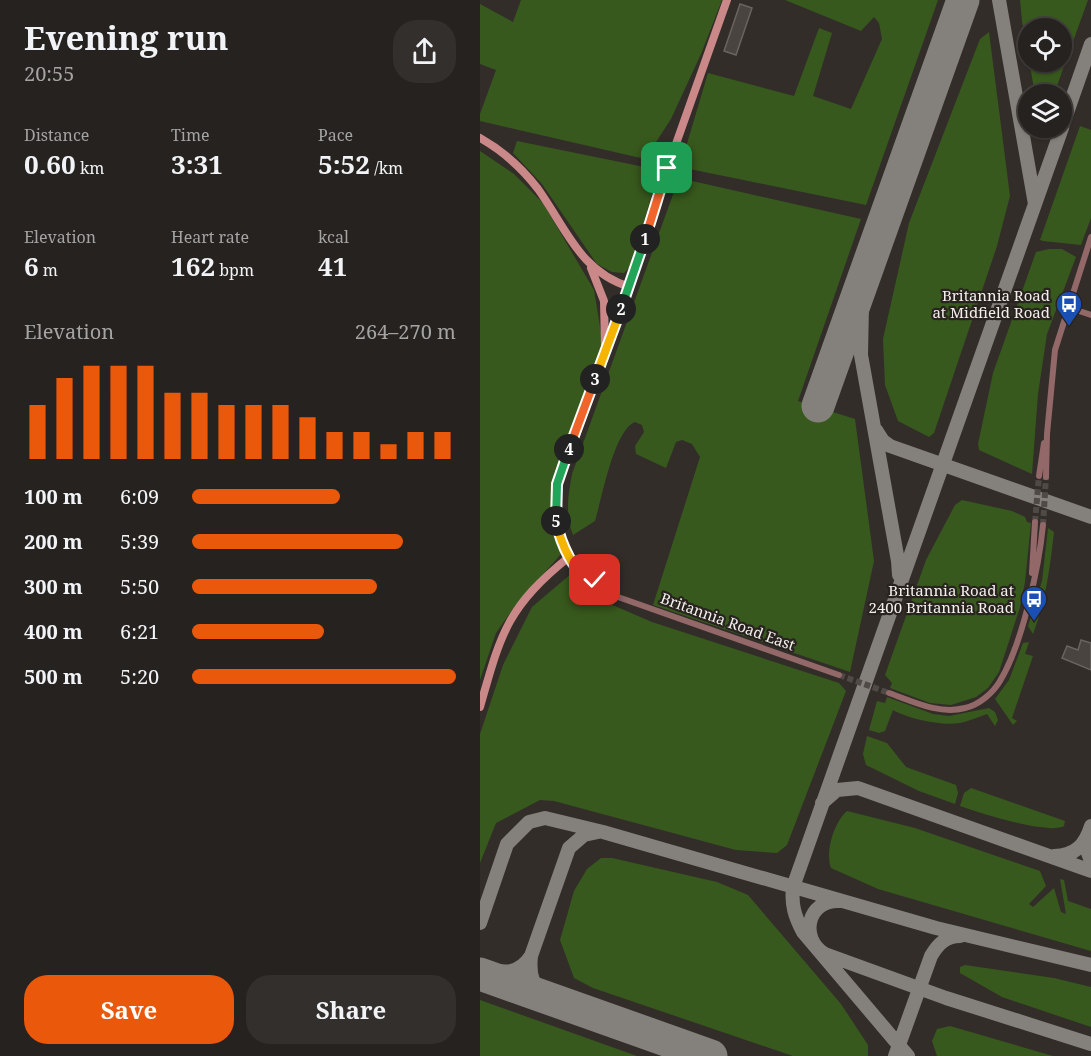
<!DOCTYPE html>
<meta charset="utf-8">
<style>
:root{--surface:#26221f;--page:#322f2c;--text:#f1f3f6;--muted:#a4a4a4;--line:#423f3d;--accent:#ea580c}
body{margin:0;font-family:"Noto Serif",serif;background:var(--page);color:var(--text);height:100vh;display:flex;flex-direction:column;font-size:22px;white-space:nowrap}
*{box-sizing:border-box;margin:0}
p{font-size:20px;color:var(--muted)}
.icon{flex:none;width:33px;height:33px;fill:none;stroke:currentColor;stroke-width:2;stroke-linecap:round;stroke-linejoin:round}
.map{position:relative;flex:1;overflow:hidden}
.drawer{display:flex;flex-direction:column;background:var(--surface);width:480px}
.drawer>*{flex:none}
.buttons{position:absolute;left:538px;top:18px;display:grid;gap:12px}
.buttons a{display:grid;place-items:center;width:54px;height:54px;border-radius:50%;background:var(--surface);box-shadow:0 2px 4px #0004,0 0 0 2px var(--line);font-size:30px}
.pin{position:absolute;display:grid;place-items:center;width:51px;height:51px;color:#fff;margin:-26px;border-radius:12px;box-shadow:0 3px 9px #0006}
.km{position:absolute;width:30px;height:30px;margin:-15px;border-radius:50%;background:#222;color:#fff;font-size:16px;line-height:30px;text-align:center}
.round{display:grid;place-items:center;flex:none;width:63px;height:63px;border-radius:24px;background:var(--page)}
.overview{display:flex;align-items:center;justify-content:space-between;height:102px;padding:0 24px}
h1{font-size:33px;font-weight:700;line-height:45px}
.metrics{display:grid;grid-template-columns:repeat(3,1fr);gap:9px;height:102px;padding:6px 24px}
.metrics div{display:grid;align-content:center}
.metrics b{font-size:26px;font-weight:700}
.metrics small{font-size:16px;font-weight:400}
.metrics p{font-size:16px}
.chart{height:168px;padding:12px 24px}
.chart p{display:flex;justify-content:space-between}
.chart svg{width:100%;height:108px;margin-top:6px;stroke:var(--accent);stroke-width:6}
.action{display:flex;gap:12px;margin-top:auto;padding:12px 24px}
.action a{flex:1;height:69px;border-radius:24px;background:var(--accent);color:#fff;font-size:24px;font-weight:700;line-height:69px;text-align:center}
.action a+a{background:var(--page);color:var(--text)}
ul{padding:0 24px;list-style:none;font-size:20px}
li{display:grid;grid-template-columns:96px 72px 1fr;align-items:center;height:45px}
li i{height:15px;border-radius:8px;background:var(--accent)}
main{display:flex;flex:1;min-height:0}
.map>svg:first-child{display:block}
.green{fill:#38591d;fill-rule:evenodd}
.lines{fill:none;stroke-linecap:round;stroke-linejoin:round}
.taxiway{stroke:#84807c;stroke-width:14}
.runway{stroke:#84807c;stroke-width:33}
.building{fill:#494440;stroke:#6a645f;stroke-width:1.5}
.street-tunnel{stroke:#4f4a46;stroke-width:6;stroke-dasharray:6 3;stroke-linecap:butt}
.street{stroke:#926868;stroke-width:6}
.secondary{stroke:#ca8889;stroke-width:8}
.split-1-casing{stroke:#fff;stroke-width:12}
.split-2-casing{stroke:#fff;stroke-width:12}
.split-3-casing{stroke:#fff;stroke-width:12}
.split-4-casing{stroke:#fff;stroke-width:12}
.split-5-casing{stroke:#fff;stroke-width:12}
.split-6-casing{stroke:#fff;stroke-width:12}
.split-1{stroke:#f0652b;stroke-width:8}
.split-2{stroke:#22a559;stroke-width:8}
.split-3{stroke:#f5b400;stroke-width:8}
.split-4{stroke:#f0652b;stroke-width:8}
.split-5{stroke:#22a559;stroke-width:8}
.split-6{stroke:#f5b400;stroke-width:8}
.labels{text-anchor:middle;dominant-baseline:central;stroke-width:4.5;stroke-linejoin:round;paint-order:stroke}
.poi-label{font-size:15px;fill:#f2efec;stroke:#28231f;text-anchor:end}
.street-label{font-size:15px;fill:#f2efec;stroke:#28231f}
</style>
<main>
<section class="drawer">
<div class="overview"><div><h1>Evening run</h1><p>20:55</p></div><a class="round"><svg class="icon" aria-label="share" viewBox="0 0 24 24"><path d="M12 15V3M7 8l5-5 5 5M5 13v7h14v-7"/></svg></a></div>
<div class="metrics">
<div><p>Distance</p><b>0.60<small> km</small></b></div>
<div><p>Time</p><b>3:31</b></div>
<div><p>Pace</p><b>5:52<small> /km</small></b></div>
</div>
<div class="metrics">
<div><p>Elevation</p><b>6<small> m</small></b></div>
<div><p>Heart rate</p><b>162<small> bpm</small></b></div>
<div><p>kcal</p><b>41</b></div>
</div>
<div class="chart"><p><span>Elevation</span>264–270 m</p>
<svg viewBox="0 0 160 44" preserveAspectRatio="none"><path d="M5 44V22M15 44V11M25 44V6M35 44V6M45 44V6M55 44V17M65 44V17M75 44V22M85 44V22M95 44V22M105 44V27M115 44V33M125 44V33M135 44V38M145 44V33M155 44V33"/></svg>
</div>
<ul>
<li><b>100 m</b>6:09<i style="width:56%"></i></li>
<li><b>200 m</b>5:39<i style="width:80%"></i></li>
<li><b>300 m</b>5:50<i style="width:70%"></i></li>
<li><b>400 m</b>6:21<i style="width:50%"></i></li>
<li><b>500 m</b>5:20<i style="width:100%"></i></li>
</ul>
<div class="action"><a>Save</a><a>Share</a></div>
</section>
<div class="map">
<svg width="611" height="1056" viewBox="0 0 611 1056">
<rect width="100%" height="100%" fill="#322d29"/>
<path class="green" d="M41,0H242L221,54L191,119L165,159L0,121V114L16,70L0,64V4L33,22Z
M305,0H458L386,205L200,167L228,73L314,96L339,28L352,33L333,96L371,109L402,39L399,23L394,17L381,31Z
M540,0H608L574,94H555L542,21ZM549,28H582V62H549Z
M509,32L530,196L517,246L454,433L449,437L418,421L405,385L403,339L429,223L500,39Z
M600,126L611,130V218L601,245L563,241L560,240Z
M37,141L179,170L151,266L144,273L132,272L117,264L62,184L33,153Z
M0,151L34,174L63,203L114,290L122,339L119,370L77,482L81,554L35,606L16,633L0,680Z
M199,178L381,219L318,401L375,419L394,561L370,672L173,605L220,457L212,444L202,440L196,442L186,468L156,454L155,446L164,432L162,425L155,422C134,430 122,498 115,521L93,535C85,515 88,495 92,474Z
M569,249H582L596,257L567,334L558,394L552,474L499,450L498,444L513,373L556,252Z
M482,500L532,511L545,517L547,522L551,523L545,582L540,607L519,672L508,688L496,697L471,705L450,703L410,688L412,683L405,675L446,560L475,505Z
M568,528L574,532C570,567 566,600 553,634L548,626L562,581Z
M92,573L116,598L172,622L359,683L366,691L307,845L297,853L256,850L74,801L60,800L16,823L0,863V734L23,665L52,607Z
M549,642L545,654L553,656L532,718L537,721L533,725L515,699L529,680L543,643Z
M407,697L453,714L469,716L509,708L515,712L518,720L515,726L507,714C498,717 489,721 480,723C461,726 429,719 413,710L405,731L399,733L389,730L397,701L405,703Z
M387,736L407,743L426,767L476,785L478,793L475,804L439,791L386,765L383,754Z
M491,788L585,821L584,826C568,835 500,813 480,806L484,793Z
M367,811L435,828L560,871L566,886L549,904L553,907L574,888L581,912L586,914L580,879L584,880L588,901L611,909V951L398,889L351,868C345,852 354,822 367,811Z
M121,858H132L237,882L268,895L361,1004L388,1045V1056H313L113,988L94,978L80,940L94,891L107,869Z
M485,965L574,978L611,987V1027L522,997L480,973V967Z
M0,1000L157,1056H0Z
M470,1026L573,1056H457L452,1041L457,1029Z"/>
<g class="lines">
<path class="taxiway" d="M519,0L555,204
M582,127L611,44
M390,263L382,305L381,355L418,561L419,575
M396,430L403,441L410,446L611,517
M342,803L357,790L378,788L611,871
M607,838V850L611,861
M574,856C595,856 605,845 611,826
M360,901C327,899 319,939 345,954L466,998L611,1044
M0,923L27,844L49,822L65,818L123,832L456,928L611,965
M0,968C22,972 37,977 51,956
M67,998C52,985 49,975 51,956L89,848L104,835L118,832
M415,1056L451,956C458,944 466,936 480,936
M428,1056L323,932C315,917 311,905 313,887L582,128"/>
<path class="runway" d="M338,406L483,0
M0,974L231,1056"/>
</g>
<path class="building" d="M260,4L272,8L256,55L244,51Z
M601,640L611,643V670L582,658L587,646L598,650Z"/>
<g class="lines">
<path class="street-tunnel" d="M555,522L559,476
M563,525L566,477
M359,675L409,693"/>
<path class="street" d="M587,307L611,315
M559,476L564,443
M566,477L567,434L575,350L611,237
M89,557L111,584L121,591L359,675
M552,573L555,522
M109,579L115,581L127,592
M409,693C432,701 459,715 485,708C499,705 513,693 520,681C542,645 559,567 563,525"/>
<path class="secondary" d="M0,138C23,151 42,168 58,189C86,228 100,272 150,287
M111,268L124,301L125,346
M0,707C21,633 27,607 89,557C78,533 74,512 77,485L150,287L186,172L247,0"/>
</g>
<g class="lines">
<g class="split-1-casing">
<path id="split-1" d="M165,239L187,168"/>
</g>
<g class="split-2-casing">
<path id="split-2" d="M141,309L165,239"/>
</g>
<g class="split-3-casing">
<path id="split-3" d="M115,379L141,309"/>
</g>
<g class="split-4-casing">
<path id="split-4" d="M89,449L115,379"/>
</g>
<g class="split-5-casing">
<path id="split-5" d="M76,521L77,484L89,449"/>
</g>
<g class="split-6-casing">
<path id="split-6" d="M76,521C80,540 93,577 115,580"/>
</g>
<use href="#split-1" class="split-1"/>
<use href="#split-2" class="split-2"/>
<use href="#split-3" class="split-3"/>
<use href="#split-4" class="split-4"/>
<use href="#split-5" class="split-5"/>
<use href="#split-6" class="split-6"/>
</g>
<defs>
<g id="bus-pin" transform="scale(1.35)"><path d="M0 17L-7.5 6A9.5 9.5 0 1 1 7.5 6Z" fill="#1a4fb4" stroke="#28231f"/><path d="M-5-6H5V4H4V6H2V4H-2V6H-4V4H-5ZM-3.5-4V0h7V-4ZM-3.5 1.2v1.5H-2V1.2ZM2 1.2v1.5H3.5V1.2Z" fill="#fff"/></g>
</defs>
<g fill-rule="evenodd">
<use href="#bus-pin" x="589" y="304"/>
<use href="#bus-pin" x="554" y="599"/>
</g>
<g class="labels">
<g class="poi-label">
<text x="570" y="295">Britannia Road<tspan x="570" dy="17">at Midfield Road</tspan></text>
<text x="534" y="590">Britannia Road at<tspan x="534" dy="17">2400 Britannia Road</tspan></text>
</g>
<g class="street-label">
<text transform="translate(248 621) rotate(20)">Britannia Road East</text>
</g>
</g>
</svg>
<div class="buttons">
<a><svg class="icon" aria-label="locate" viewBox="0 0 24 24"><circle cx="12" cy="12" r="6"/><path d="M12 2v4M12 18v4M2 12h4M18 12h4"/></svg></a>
<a><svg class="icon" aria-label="layers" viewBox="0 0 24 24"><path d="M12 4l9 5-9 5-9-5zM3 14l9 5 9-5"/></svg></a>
</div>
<div class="pin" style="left:187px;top:168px;background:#1e9e55"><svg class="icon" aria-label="arrive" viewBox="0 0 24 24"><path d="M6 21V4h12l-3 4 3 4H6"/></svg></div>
<div class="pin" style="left:115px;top:580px;background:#d93025"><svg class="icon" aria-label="check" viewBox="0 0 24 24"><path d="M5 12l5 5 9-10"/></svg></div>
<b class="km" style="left:165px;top:239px">1</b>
<b class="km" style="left:141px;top:309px">2</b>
<b class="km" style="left:115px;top:379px">3</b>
<b class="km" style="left:89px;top:449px">4</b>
<b class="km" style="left:76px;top:521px">5</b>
</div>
</main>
